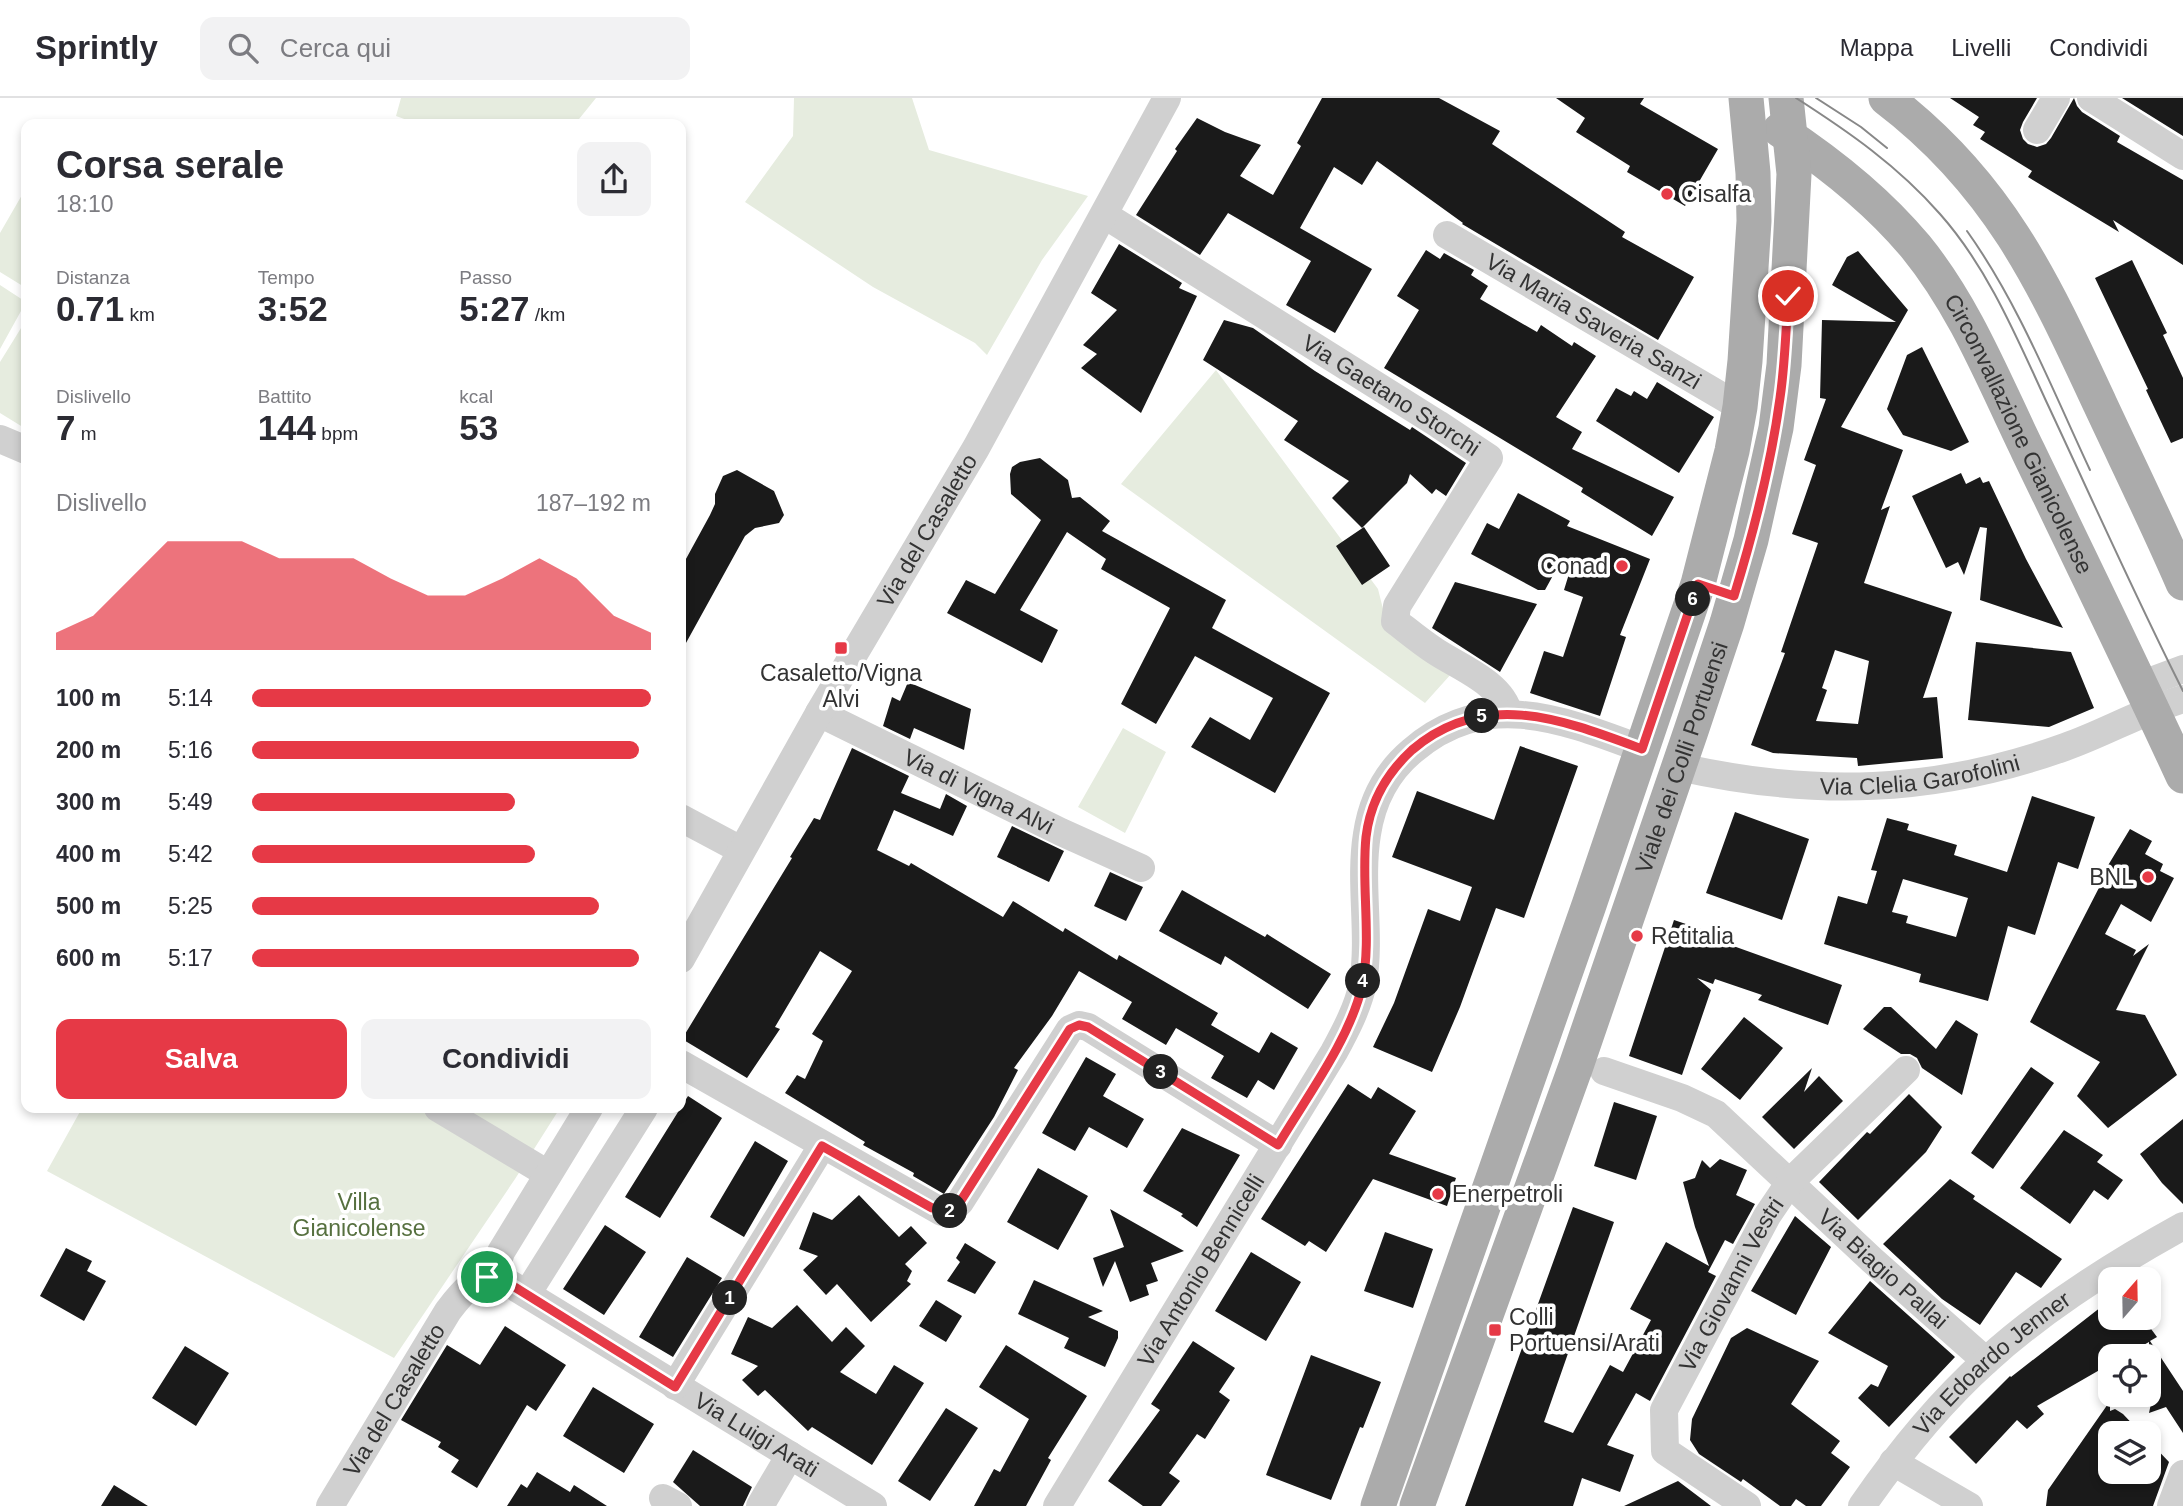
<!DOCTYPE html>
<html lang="it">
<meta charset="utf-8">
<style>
:root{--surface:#fff;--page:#f2f2f3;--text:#2b2b33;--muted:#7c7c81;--line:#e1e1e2;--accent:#e63946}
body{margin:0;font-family:Arial,sans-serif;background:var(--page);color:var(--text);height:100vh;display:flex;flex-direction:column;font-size:26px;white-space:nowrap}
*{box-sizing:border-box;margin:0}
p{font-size:23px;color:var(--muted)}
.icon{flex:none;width:38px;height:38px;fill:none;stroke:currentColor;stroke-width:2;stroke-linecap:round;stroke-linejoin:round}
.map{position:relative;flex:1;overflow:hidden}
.details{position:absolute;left:21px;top:21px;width:665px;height:994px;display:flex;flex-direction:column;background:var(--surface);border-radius:14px;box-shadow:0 4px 10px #0003}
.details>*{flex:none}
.needle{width:46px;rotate:20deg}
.fabs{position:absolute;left:2098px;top:1169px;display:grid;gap:14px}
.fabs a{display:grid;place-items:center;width:63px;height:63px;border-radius:14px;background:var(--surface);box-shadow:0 4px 10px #0003;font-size:35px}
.pin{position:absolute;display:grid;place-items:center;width:60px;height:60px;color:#fff;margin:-30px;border:4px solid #fff;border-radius:50%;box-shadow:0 2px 7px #0007}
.km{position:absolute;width:35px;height:35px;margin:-18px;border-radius:50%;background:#222;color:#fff;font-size:19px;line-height:35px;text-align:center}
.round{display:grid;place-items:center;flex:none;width:74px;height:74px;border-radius:14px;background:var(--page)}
.overview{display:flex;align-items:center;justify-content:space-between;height:119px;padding:0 35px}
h1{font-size:38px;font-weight:600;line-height:52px}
.figures{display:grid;grid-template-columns:repeat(3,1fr);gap:10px;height:119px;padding:7px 35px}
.figures div{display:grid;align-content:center}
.figures b{font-size:35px;font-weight:600}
.figures small{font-size:19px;font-weight:400}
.figures p{font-size:19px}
.chart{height:196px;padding:14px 35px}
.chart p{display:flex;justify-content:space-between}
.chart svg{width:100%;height:126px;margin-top:7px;fill:var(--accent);opacity:.7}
.primary-button{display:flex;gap:14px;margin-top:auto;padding:14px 35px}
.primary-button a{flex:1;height:80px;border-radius:14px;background:var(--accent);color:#fff;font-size:28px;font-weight:600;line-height:80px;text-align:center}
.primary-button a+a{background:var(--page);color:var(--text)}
ul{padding:0 35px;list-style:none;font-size:23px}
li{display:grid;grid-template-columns:112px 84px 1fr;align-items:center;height:52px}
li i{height:18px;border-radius:9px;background:var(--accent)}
header{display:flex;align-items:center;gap:42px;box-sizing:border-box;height:98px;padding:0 35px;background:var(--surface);border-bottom:2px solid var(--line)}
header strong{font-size:33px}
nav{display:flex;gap:38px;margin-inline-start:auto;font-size:24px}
.search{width:490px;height:63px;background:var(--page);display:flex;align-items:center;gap:18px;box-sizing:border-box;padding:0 24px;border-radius:14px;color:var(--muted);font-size:26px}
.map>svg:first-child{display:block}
.green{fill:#e6ecdf}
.building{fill:#1a1a1a;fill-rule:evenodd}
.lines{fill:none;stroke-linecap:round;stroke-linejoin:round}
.minor{stroke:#d0d0d0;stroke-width:28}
.major{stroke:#ababab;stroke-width:35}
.tram{stroke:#888;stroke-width:2}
.route-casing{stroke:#fff;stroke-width:14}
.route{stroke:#e63946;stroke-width:9}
.poi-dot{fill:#e63946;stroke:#fff;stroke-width:2.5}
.labels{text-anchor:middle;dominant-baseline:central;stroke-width:7;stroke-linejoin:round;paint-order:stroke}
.poi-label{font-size:23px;fill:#333;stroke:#fff;text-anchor:start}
.street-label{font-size:23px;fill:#333;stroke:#fff}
.park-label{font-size:23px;fill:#56703f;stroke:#fff}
</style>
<header>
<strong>Sprintly</strong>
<div class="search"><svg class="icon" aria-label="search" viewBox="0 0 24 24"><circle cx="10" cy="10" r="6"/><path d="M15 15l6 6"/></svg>Cerca qui</div>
<nav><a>Mappa</a><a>Livelli</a><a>Condividi</a></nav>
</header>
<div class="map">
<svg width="2183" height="1408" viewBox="0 0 2183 1408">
<rect width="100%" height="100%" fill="#fff"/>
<path class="green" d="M401,0H596L575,26H418L396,18Z
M794,0H912L929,52L1088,98L1042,162L987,257L975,245L873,189L745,104L793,38Z
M26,90V190L0,174V135Z
M0,187L26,204L0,251Z
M26,222V331L0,315V264Z
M1216,272L1378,491L1385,519L1452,575L1425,605L1121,386Z
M1123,630L1166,654L1125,735L1078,709Z
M82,1010H560L515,1081L394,1260L47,1073Z"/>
<path class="building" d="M1322,0H1439L1500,33L1492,46L1625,134L1622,139L1694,179L1658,242L1462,126L1463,125L1377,63L1362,87L1334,69L1300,130L1372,171L1335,235L1286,207L1311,163L1228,115L1200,157L1136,117L1177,53L1175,51L1197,20L1225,34L1261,47L1240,78L1273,97L1301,48L1297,45Z
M1556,0H1644L1640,6L1718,51L1685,108L1627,74L1630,68L1576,34L1585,20Z
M1950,0H2037L2023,24L2020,32L2023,41L2028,46L2037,49L2046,46L2051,40L2074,0L2077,8L2082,14L2120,38L2117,44L2183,82V167L2113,122L2119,134L2028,79L2032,73L1980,41L1985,34L1973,27L1979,19Z
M2122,0H2183V38Z
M1119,146L1182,185L1179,190L1197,198L1141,315L1081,270L1097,256L1083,247L1117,212L1091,195Z
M1426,152L1440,161L1444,155L1474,172L1471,177L1488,188L1480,201L1537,234L1541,227L1572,248L1574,244L1596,258L1556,319L1582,334L1572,351L1674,399L1652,438L1581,394L1583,390L1384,270L1419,212L1397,198Z
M1858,153L1908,212L1841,329L1903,352L1881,412L1890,408L1864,485L1952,514L1923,600L1937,599L1943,660L1858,668L1857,660L1773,655L1751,647L1785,555L1781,554L1818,445L1792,436L1816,367L1804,362L1826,301L1820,300L1822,222L1896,224L1832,187L1847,159ZM1835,552L1869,563L1858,626L1816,623L1827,592L1822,590Z
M2132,162L2167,235L2163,237L2183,280V340L2171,345L2146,292L2148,291L2095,180Z
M1224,222L1253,230L1315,273L1410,332L1412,329L1466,365L1446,398L1436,391L1432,396L1410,376L1407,385L1362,430L1332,400L1349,383L1284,342L1298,323L1203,262Z
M1922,249L1969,344L1951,353L1903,337L1887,311L1907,257Z
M1657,284L1714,319L1679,375L1596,323L1616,290L1631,298L1634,293L1647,301Z
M1040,360L1068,382L1072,400L1080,399L1110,423L1102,433L1226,502L1212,530L1330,595L1275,695L1191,649L1210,619L1250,642L1273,600L1195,558L1156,626L1121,606L1170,510L1101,471L1106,461L1067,434L1020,512L1058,532L1042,565L947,515L966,482L995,496L1041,422L1011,396L1010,376L1012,369L1020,364Z
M737,372L774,393L784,417L779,425L755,430L745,438L681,554V470L710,417L715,406V396L723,378Z
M1961,375L1966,386L1980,379L1983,385L1989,383L2026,461L2063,530L1980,502L1987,430L1980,429L1964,477L1958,464L1946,470L1912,398Z
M1518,395L1570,423L1567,428L1650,461L1620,537L1626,539L1600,618L1530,595L1544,553L1563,559L1583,499L1564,492L1572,466L1562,461L1545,492H1538L1471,456L1487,425L1499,431Z
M1364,429L1390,468L1362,487L1336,448Z
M1455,484L1537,506L1500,574L1432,530Z
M1976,544L2071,554L2094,610L2049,629L1968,622Z
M908,584L971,611L964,652L914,630L910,641L883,628L892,599L900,603Z
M1520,648L1578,668L1524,820L1496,810L1460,909L1432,974L1373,949L1394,905L1428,811L1460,823L1472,789L1392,759L1417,693L1494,722Z
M852,650L909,678L901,695L940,711L946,696L967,708L953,738L894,712L877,752L909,768L911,765L1003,819L1013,803L1063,834L1065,830L1117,862L1119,857L1218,915L1211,927L1259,955L1271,934L1298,950L1274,992L1258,982L1247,1000L1211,980L1224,958L1176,930L1166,947L1122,921L1132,904L1079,873L1052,918L1014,970L1018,972L994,1019L944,1096L913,1078L914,1075L863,1047L865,1044L785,995L797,977L805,981L823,943L812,936L852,873L820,853L775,929L780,931L747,980L682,941L792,760L790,759L814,720L820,722Z
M2032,698L2095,719L2078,771L2058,764L2035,837L2008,828L1988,903L1919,884L1921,876L1824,846L1838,798L1867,806L1877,773L1871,772L1887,720L1909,726L1907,732L1957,747L1954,757L2007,774ZM1903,781L1968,800L1956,839L1906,825L1908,818L1892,814Z
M1735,714L1809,741L1782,822L1706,795Z
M1012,728L1064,753L1049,784L997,759Z
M2130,731L2152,743L2145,756L2163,766L2160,773L2174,780L2151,824L2121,806L2105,836L2136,852L2133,858L2149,846L2116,912L2145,917L2177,977L2108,1030L2077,998L2100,964L2030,924L2104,780L2101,779Z
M1110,774L1143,789L1126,823L1094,808Z
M1182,792L1265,839L1267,836L1331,876L1308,911L1225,858L1221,867L1159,833Z
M1674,822L1713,835L1711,840L1842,887L1828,927L1758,902L1762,897L1715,881L1713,886L1697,880L1711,892L1682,977L1629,958Z
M1884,909H1891L1936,951L1956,922L1978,936L1962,997L1922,970L1917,960L1910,956H1901L1863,931Z
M1744,919L1783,950L1740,1002L1701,971Z
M1086,959L1116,976L1103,998L1144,1021L1127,1050L1089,1029L1075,1053L1042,1035Z
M2031,969L2054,985L1993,1071L1971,1055Z
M1812,970L1804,994L1819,978L1843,1003L1794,1051L1762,1019Z
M1348,986L1371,1001L1378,989L1416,1013L1389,1056L1456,1080L1447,1108L1373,1081L1326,1154L1309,1143L1305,1148L1261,1121Z
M1909,996L1942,1029L1926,1054L1858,1122L1819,1084L1867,1034L1870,1036Z
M688,998L722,1020L660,1120L625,1099Z
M1614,1004L1657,1018L1636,1082L1594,1068Z
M2183,1021V1106L2162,1085L2140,1056Z
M1182,1030L1240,1057L1197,1129L1181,1118L1183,1116L1143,1093Z
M2064,1032L2103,1057L2097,1064L2123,1082L2108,1102L2094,1092L2070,1126L2020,1090Z
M755,1043L788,1063L744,1139L710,1119Z
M1720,1061L1747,1072L1736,1097L1755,1106L1733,1146L1725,1142L1708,1174L1716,1178L1650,1303L1636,1295L1607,1347L1634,1357L1620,1394L1582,1380L1573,1408H1465L1573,1109L1614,1124L1544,1324L1573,1335L1610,1267L1623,1274L1651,1222L1630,1211L1666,1144L1709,1168L1695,1129L1683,1084L1695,1080L1702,1062L1710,1070Z
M1038,1070L1088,1098L1058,1152L1007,1124Z
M1950,1081L1975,1098L1973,1101L2062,1161L2041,1190L2016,1174L1980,1227L1942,1201L1883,1146Z
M859,1097L899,1139L911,1128L927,1145L905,1166L912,1173L907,1183L911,1186L871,1224L837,1186L826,1197L803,1172L818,1158L799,1151L813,1114L832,1122Z
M1110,1111L1184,1153L1151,1165L1158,1183L1146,1187L1149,1197L1130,1204L1115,1163L1103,1189L1093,1160L1124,1149Z
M1795,1118L1831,1149L1796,1217L1751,1193Z
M605,1127L646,1154L604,1217L563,1191Z
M1385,1134L1433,1151L1413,1210L1364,1193Z
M965,1145L996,1164L975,1196L947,1183L960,1164L956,1160Z
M66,1150L92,1163L87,1173L106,1183L84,1223L40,1198Z
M1251,1154L1301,1184L1266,1243L1215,1213Z
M687,1159L722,1180L673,1259L639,1239Z
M1034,1182L1103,1213L1088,1219L1118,1233V1240L1105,1269L1064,1250L1069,1240L1018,1216Z
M1870,1183L1955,1259L1889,1329L1858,1300L1871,1286L1878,1289L1888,1268L1828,1235Z
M936,1202L962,1218L946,1244L919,1228Z
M2110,1202V1220H2143L2157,1239L2150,1243L2183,1293V1335L2166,1309L2149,1315L2154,1291L2149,1284V1244L2124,1258H2110V1266L2037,1308L2044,1316L2027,1331L2017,1322L1976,1366L1949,1339L2010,1278L2011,1279Z
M797,1207L832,1244L846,1229L865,1248L840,1274L876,1296L894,1267L924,1285L872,1367L812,1329L808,1333L765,1292L758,1298L742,1282L758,1268L731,1256L748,1219L772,1230Z
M505,1228L566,1267L536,1313L527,1307L477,1390L451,1374L459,1362L438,1349L441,1344L401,1322L447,1247L480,1267Z
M1747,1230L1819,1263L1791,1306L1840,1343L1831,1355L1850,1369L1821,1408H1806L1796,1401L1791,1408H1780L1743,1381L1741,1384L1699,1356L1690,1342L1692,1321L1731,1240Z
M1193,1243L1235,1270L1219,1294L1230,1302L1205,1341L1197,1336L1169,1375L1180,1383L1161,1408H1143L1108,1383L1160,1312L1151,1306Z
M1006,1247L1087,1298L1048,1360L1051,1362L1026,1408H974L994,1371L1000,1374L1029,1321L979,1289Z
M185,1248L229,1275L196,1328L152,1300Z
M1311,1257L1381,1284L1363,1330L1360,1329L1331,1402L1266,1377Z
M593,1289L654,1326L624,1375L563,1338Z
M2110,1303V1313L2115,1311L2123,1316L2141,1335H2110V1374H2149V1343L2169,1364L2153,1408H2046L2048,1392Z
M946,1310L978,1330L930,1403L898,1383Z
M693,1352L752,1389L743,1408H700L673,1384Z
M537,1374L570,1394L574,1387L607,1408H507L521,1386L527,1390Z
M1678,1383L1711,1408H1624Z
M114,1387L148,1408H101Z"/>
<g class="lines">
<g class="minor">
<path d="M2091,0L2183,58"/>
<path d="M2037,32L2056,0"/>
<path id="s1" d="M1111,121L1438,326L1489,360L1397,508L1395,523C1408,533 1421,544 1435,553C1459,569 1502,585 1509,616"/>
<path id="s2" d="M1447,137L1740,309"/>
<path d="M0,341L26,352"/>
<path d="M2140,587L2183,571"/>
<path id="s3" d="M819,615L1061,734L1141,770"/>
<path id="s4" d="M1679,669C1814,699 1934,696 2065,649C2105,635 2142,613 2183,601"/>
<path d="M681,720L741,752"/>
<path id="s5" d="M681,861L819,615L976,350L1167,0"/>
<path d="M681,966L942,1114H948L960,1104L1070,931L1079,927L1088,929L1278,1047"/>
<path id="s6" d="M1604,973L1682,1000L1716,1016L1872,1162L1986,1263"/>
<path d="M438,1010L548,1076"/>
<path id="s7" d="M497,1178L873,1408"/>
<path d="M497,1178L496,1170L501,1154L589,1010"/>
<path d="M527,1196L644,1010"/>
<path d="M675,1288L822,1048"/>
<path d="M1893,1364L1969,1408"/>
<path d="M663,1400L678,1408"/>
<path id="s8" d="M330,1408L448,1213C462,1195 473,1180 497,1178"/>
<path d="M760,1408L790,1357"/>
<path id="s9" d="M1057,1408L1334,954C1346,932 1358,909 1363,885C1371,836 1359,785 1367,736C1372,703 1387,674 1412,653C1485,590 1562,621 1642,651"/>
<path id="s10" d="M1747,1408L1665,1353L1664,1312L1767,1118L1790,1084L1906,972"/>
<path id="s11" d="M1862,1408C1898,1356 1938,1306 1986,1263C2044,1210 2114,1166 2183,1128"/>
<path d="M2171,1408L2183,1376"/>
</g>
<g class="major">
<path d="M1886,0C1998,85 2043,183 2100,306C2128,366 2157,425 2183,485"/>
<path id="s12" d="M1780,32C1830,65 1877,102 1916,149C1965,209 1994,283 2028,353C2080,461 2133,569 2183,678"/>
<path d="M1378,1408L1589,807L1698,486L1732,353L1740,309L1745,263L1754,123L1753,75L1746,0"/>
<path id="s13" d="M1417,1408L1576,968L1691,633L1727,525L1751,442L1776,330L1784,267L1794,76L1786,0"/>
</g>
<path class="tram" d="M1796,0C1849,34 1898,68 1940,116C1988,170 2017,240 2047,305C2092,401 2135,498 2183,593
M1816,0L1861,29L1887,50
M1967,133C2019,206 2052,291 2090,372"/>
</g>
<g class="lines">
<g class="route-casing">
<path id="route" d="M487,1179L497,1178L675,1289L822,1048L932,1110L948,1114L960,1104L1070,931L1079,927L1088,929L1278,1047C1306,1000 1350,941 1362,888C1372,842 1361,787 1366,739C1370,705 1387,675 1412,652C1484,590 1564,622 1642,651L1698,486L1734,498C1754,433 1771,367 1780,300C1785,266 1786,232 1788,198"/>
</g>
<use href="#route" class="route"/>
</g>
<g class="poi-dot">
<circle cx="1667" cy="96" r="7"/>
<circle cx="1622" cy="468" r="7"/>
<rect x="834" y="543" width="14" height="14" rx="3.5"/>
<circle cx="2148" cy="779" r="7"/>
<circle cx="1637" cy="838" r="7"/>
<circle cx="1438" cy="1096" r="7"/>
<rect x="1488" y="1225" width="14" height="14" rx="3.5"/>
</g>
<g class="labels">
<g class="poi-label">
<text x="1681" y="96">Cisalfa</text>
<text x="1608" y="468" text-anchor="end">Conad</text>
<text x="841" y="575" text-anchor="middle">Casaletto/Vigna<tspan x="841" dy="26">Alvi</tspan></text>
<text x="2134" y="779" text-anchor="end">BNL</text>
<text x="1651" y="838">Retitalia</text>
<text x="1452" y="1096">Enerpetroli</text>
<text x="1509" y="1219">Colli<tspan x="1509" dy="26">Portuensi/Arati</tspan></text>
</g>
<g class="street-label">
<text stroke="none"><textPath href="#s2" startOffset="170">Via Maria Saveria Sanzi</textPath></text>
<text stroke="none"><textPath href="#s1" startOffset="331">Via Gaetano Storchi</textPath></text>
<text stroke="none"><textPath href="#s12" startOffset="394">Circonvallazione Gianicolense</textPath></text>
<text stroke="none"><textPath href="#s5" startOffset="494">Via del Casaletto</textPath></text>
<text stroke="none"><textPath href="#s13" startOffset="794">Viale dei Colli Portuensi</textPath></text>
<text stroke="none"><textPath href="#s4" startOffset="243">Via Clelia Garofolini</textPath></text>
<text stroke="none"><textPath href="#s3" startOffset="178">Via di Vigna Alvi</textPath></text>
<text stroke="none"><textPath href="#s6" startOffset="348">Via Biagio Pallai</textPath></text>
<text stroke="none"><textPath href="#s9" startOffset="276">Via Antonio Bennicelli</textPath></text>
<text stroke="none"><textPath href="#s10" startOffset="282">Via Giovanni Vestri</textPath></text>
<text stroke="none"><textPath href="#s11" startOffset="194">Via Edoardo Jenner</textPath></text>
<text stroke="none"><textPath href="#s8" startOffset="124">Via del Casaletto</textPath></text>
<text stroke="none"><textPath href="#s7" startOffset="304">Via Luigi Arati</textPath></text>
</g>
<g class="park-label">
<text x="359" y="1104">Villa<tspan x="359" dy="26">Gianicolense</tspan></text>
</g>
</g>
</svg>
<div class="fabs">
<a><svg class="needle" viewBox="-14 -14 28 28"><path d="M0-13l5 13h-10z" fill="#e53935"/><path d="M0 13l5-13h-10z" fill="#7c7c81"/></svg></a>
<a><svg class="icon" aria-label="locate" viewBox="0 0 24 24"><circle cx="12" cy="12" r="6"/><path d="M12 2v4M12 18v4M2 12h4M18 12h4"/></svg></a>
<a><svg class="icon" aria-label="layers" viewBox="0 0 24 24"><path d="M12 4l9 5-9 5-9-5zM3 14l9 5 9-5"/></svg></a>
</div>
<div class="pin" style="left:487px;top:1179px;background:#1e9e55"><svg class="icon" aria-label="arrive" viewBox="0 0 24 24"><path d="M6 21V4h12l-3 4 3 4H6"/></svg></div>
<div class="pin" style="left:1788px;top:198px;background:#d93025"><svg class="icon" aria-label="check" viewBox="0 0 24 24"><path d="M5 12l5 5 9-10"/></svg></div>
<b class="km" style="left:730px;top:1200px">1</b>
<b class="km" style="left:950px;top:1113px">2</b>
<b class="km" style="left:1161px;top:974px">3</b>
<b class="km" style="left:1363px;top:883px">4</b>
<b class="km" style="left:1482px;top:618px">5</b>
<b class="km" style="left:1693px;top:501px">6</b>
<section class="details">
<div class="overview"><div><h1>Corsa serale</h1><p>18:10</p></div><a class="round"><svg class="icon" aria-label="share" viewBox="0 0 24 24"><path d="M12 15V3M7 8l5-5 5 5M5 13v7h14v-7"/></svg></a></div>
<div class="figures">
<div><p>Distanza</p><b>0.71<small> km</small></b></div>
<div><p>Tempo</p><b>3:52</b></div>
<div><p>Passo</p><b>5:27<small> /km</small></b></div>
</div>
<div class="figures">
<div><p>Dislivello</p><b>7<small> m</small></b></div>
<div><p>Battito</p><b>144<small> bpm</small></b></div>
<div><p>kcal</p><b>53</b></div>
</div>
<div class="chart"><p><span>Dislivello</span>187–192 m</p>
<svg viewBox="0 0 160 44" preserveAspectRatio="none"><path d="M0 44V38L10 32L20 19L30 6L40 6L50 6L60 12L70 12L80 12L90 19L100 25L110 25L120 19L130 12L140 19L150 32L160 38V44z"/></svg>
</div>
<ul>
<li><b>100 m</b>5:14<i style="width:100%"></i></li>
<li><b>200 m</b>5:16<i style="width:97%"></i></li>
<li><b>300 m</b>5:49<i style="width:66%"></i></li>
<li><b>400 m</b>5:42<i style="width:71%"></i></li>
<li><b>500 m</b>5:25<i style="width:87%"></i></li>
<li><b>600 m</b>5:17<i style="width:97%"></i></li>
</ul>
<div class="primary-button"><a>Salva</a><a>Condividi</a></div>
</section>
</div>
